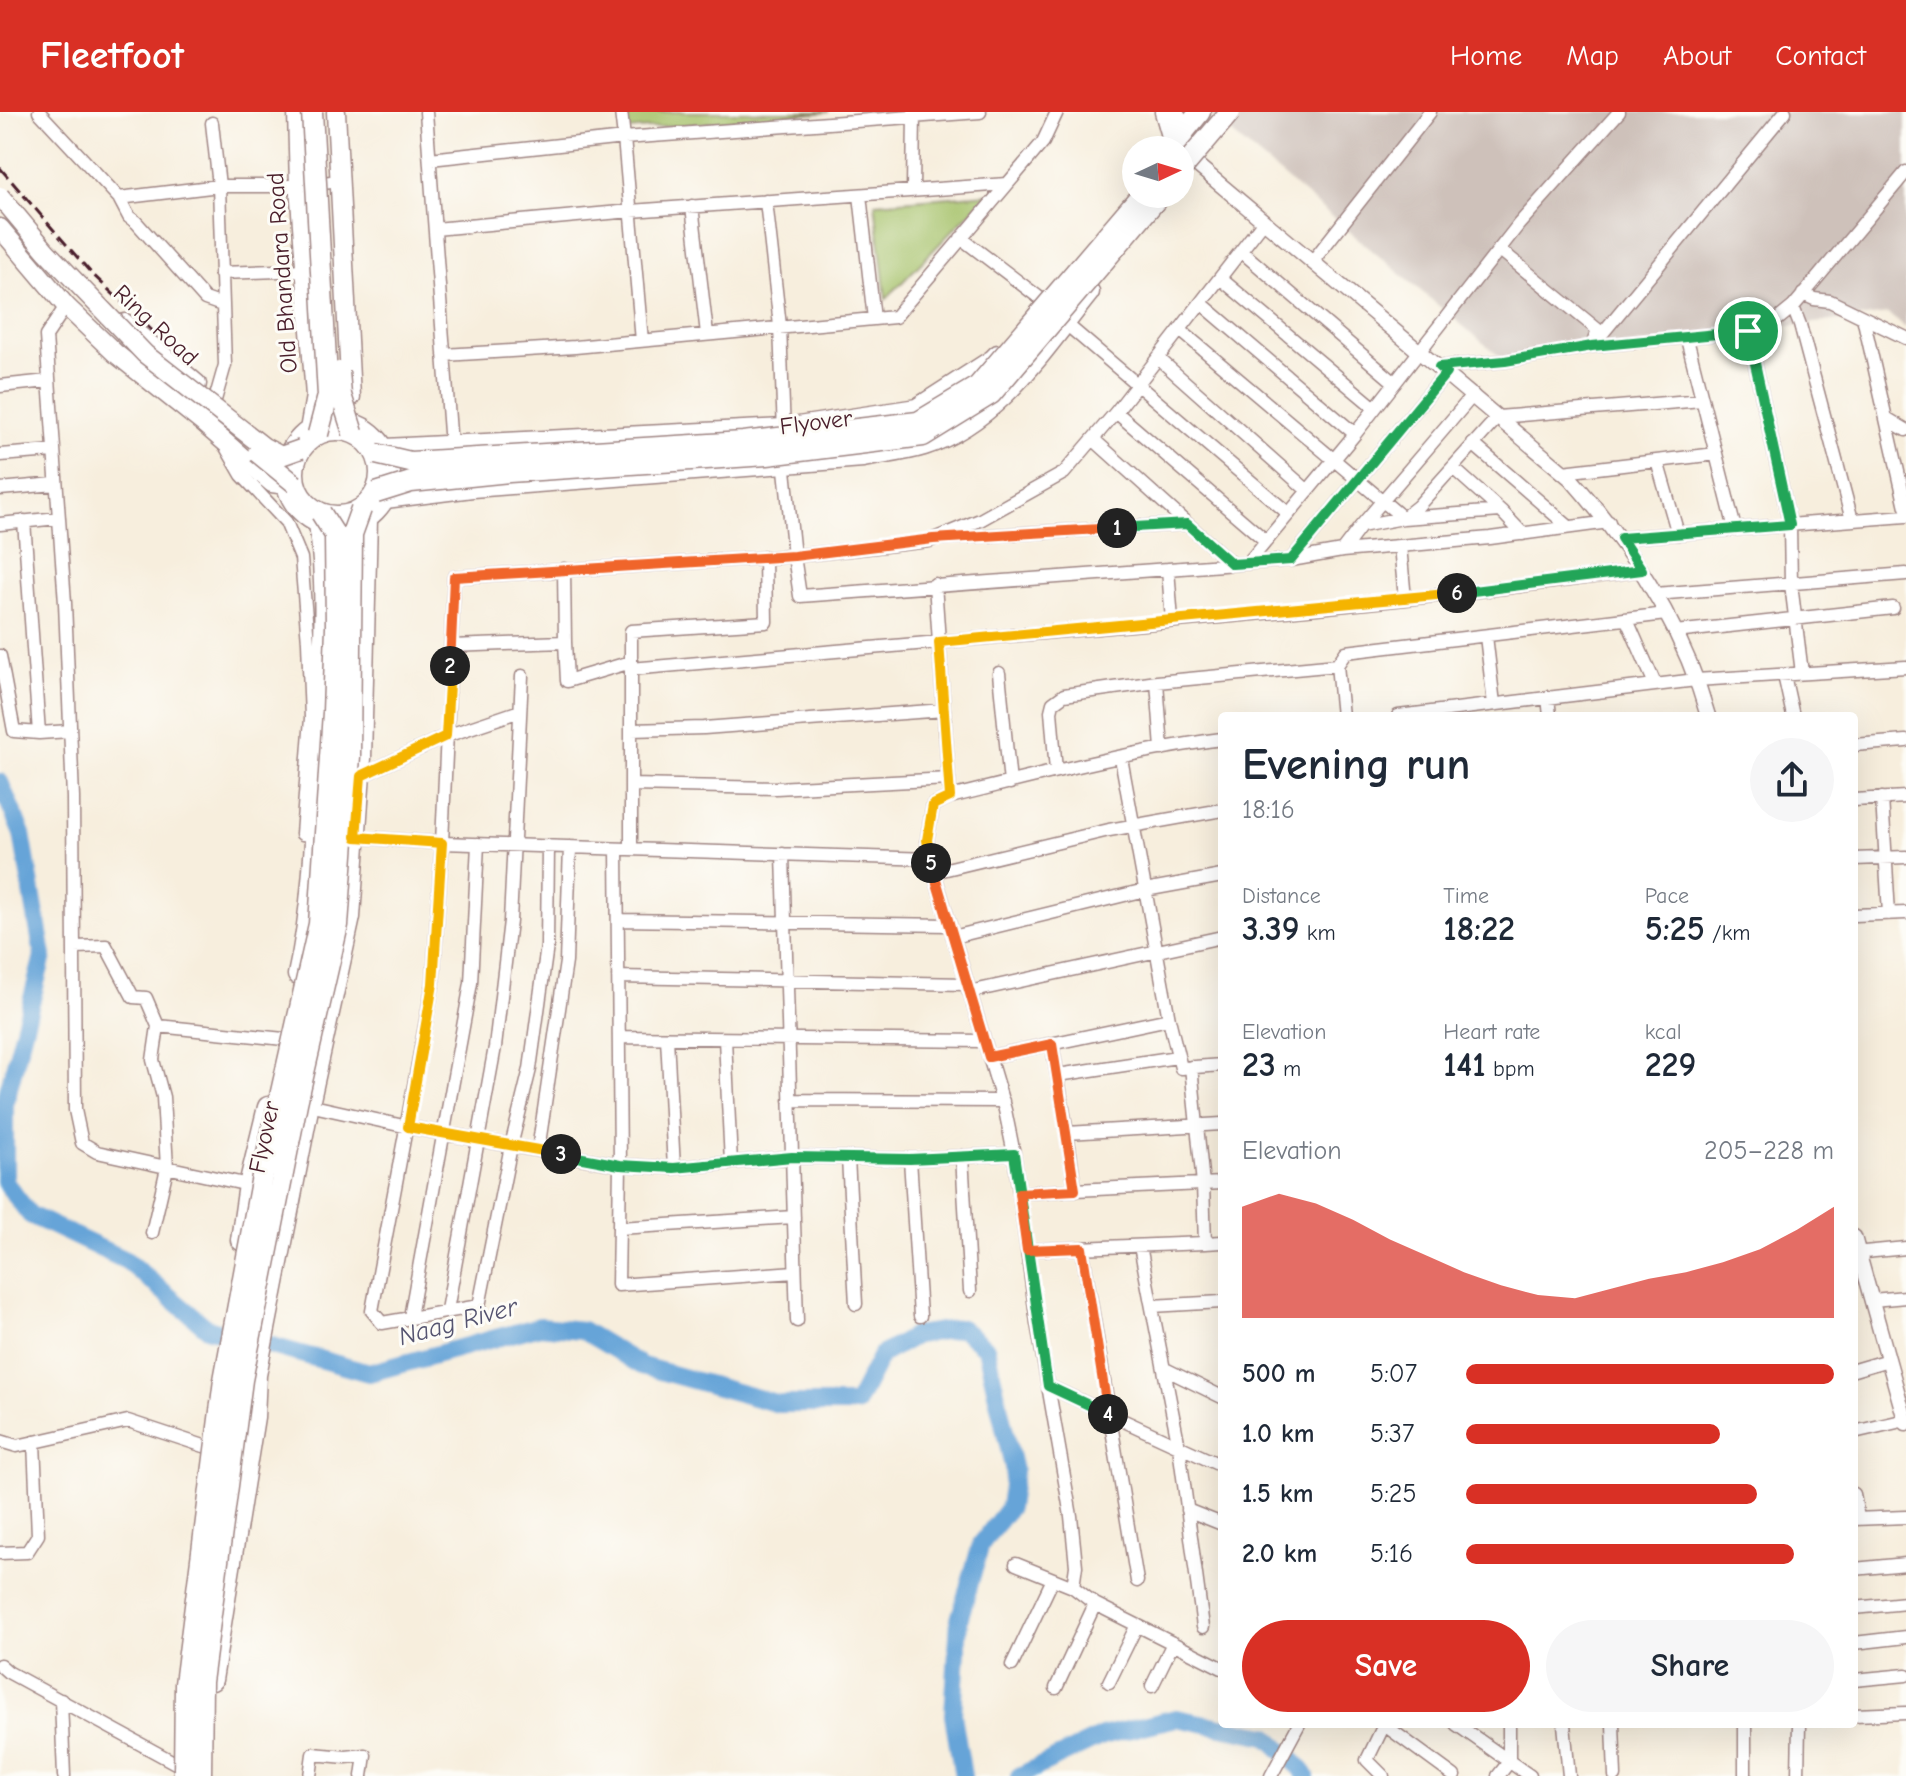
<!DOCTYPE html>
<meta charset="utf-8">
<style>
:root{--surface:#fff;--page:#f6f6f7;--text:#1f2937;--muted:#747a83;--accent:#d93025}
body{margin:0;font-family:"Comic Neue",sans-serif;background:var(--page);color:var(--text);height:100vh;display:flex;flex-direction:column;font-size:30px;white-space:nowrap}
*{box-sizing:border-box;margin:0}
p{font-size:26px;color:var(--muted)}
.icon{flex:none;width:44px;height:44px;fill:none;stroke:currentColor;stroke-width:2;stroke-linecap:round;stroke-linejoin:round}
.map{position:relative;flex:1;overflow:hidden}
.details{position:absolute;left:1218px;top:600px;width:640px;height:1016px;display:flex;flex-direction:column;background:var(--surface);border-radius:8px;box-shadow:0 8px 32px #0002}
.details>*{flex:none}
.needle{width:52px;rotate:86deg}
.tools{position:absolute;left:1122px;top:24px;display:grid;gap:16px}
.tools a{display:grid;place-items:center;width:72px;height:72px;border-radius:50%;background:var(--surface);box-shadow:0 8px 32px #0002;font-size:40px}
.pin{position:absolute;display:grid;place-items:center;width:68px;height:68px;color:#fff;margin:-34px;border:4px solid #fff;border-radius:50%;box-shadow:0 2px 8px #0007}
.km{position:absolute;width:40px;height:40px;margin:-20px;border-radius:50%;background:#222;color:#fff;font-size:22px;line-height:40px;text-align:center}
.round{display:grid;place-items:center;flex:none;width:84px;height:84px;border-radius:42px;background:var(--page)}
.headline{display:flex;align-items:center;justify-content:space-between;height:136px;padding:0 24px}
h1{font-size:44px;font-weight:700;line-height:60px}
.figures{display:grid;grid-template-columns:repeat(3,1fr);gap:12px;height:136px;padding:8px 24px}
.figures div{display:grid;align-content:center}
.figures b{font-size:34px;font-weight:700}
.figures small{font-size:22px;font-weight:400}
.figures p{font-size:22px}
.chart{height:224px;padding:16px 24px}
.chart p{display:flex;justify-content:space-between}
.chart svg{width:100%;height:144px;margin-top:8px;fill:var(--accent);opacity:.7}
.primary-button{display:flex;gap:16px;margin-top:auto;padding:16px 24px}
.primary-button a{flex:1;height:92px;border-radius:48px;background:var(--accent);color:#fff;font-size:32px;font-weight:700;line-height:92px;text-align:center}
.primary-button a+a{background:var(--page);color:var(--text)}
ul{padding:0 24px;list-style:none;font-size:26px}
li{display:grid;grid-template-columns:128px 96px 1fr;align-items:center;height:60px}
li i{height:20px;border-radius:10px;background:var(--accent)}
header{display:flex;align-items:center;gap:48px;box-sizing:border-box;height:112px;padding:0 40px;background:var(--accent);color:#fff}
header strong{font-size:38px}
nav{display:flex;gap:44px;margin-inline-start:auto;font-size:28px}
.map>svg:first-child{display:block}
.industrial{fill:#cec1ba}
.green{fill:#a4c168;stroke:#77704a;stroke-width:2}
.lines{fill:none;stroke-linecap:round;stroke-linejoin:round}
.river{stroke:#66a4d8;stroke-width:18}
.minor-casing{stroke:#a08684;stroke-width:15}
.tertiary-casing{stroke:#a08684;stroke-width:17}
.secondary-casing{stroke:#a08684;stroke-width:19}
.primary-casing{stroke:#a08684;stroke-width:21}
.trunk-casing{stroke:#a08684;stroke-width:23}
.minor{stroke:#fff;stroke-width:12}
.tertiary{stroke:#fff;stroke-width:14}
.secondary{stroke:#fff;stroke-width:16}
.primary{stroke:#fff;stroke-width:18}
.trunk{stroke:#fff;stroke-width:20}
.rail{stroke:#4a1f2b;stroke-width:3;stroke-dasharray:12 6;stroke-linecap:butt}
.primary-bridge-casing{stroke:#a08684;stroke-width:21;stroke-linecap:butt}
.trunk-bridge-casing{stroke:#a08684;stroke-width:23;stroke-linecap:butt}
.primary-bridge{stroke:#fff;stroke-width:18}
.trunk-bridge{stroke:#fff;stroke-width:20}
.split-1-casing{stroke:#fff;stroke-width:16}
.split-2-casing{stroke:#fff;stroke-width:16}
.split-3-casing{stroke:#fff;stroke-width:16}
.split-4-casing{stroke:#fff;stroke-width:16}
.split-5-casing{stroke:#fff;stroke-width:16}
.split-6-casing{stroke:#fff;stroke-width:16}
.split-7-casing{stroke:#fff;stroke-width:16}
.split-1{stroke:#22a559;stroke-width:10}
.split-2{stroke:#f0652b;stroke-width:10}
.split-3{stroke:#f5b400;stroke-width:10}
.split-4{stroke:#22a559;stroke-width:10}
.split-5{stroke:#f0652b;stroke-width:10}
.split-6{stroke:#f5b400;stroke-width:10}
.split-7{stroke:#22a559;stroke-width:10}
.labels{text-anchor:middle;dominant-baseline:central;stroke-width:6;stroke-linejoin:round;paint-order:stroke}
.street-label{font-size:24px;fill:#4a1f2b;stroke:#fdfcf7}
.water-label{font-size:26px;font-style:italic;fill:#555470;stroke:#fdfcf7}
</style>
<header>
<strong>Fleetfoot</strong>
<nav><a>Home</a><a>Map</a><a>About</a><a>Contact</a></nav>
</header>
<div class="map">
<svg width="1906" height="1664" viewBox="0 0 1906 1664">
<rect width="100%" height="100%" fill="#fdfcf7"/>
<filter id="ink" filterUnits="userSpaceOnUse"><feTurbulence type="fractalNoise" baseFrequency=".0125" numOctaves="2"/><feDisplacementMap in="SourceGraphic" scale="16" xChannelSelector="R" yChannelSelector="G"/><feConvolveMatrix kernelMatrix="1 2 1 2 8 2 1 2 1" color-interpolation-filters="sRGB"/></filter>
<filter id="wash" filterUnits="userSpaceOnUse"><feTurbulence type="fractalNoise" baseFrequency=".006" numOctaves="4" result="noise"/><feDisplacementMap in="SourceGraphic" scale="32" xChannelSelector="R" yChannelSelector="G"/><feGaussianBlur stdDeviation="1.8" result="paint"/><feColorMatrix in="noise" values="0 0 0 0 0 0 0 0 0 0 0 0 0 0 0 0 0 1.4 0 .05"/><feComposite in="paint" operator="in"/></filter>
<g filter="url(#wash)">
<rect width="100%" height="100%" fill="#f7eedd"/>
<path class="industrial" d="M1206,0H1906V216L1888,202L1505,249Z"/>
<path class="green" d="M627,0H829L629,18Z
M988,82L886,187L875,91Z"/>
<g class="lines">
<path class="river" d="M0,670L22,722L43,844L5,991V1070L30,1103L127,1149L207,1216L369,1261L540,1214L582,1218L642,1254L779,1292H856L881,1243L916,1223L961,1216L986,1236L1014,1359L1009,1395L981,1432L959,1508L953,1603L963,1664
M1019,1664L1102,1624L1176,1606L1267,1624L1302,1657L1306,1664"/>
</g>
</g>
<g filter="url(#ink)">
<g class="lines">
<g class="minor-casing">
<path id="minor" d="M39,0L119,86L219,74H299L339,69
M426,0L451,334
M621,0L624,26L980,0
M212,11L219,74L225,253L215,288
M430,47L624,26L642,229
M913,79L914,0
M860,83L874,207
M119,86L129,105L136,110L205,187L222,193
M766,89L780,214L784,321
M692,94L707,222
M435,117L631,99L1007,72
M961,126L1041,187
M1499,137L1598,218L1593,231
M1241,139L1395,271
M1312,150L1430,0
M220,161L306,158
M1220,166L1375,296
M1803,182L1814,187L1830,189L1906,226
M1201,191L1355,322
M66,194L46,224L65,491L73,686L75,998L82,1031L97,1040L249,1073
M1793,195L1800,213L1852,408
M1863,205L1906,395
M1065,211L1289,402
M1180,218L1403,406L1501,399L1523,422
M1748,219L1790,413L1791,472L1802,561
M1687,227L1735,417
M1592,234L1785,0
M444,243L575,235L895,205L1043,30L1057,0
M1158,246L1308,379
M1439,255L1505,249L1592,234L1748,219L1772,212L1793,195L1906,60
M0,274L48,269
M1116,300L1266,429
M1886,306L1906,318
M1093,327L1232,452
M1473,332L1569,415
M227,337L242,363L286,410L301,446L308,530L311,606L302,722L321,724
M0,343L53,339
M784,348L794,444L929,429L980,408L1064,361L1116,300L1264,109
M1657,349L1678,422
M1453,356L1501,399
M1563,360L1716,342
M0,377L55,372
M24,409L39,621L70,619
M0,412L58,406
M1361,414L1473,283
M943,426L1187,412
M1621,426L1906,404
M1400,434L1405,487
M1342,439L1361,414L1403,406L1418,394L1498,305L1702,288
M1291,448L1446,261
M1248,451L1355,322L1519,112L1619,0
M1168,457L1172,509
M935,472L939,530C1174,509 1409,491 1642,458
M1655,482L1906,462
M1627,508L1655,572
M1675,520L1893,496
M1486,524L1494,592
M565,530L567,569L631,550
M451,534L565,530L564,457
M0,544L14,619L39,621
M631,557V519L766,510L765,445
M999,561L1010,671
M1784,563L1793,604
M1157,570L1162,637
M1548,585L1550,604
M1342,604L1337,553L1346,540L1666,502
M1398,604L1696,568L1906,555
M631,618L704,616L944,598
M1854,633L1906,629
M1056,659L1051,599L1053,591L1064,583L1157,570L1337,553
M361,671V664L446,624L520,599
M631,673L776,676L949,667
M950,685L933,693L927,728L930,747L1005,998L1014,1042L1037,1211L1071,1404L1076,1454L1073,1475L1095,1492L1222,1556
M1882,686L1889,802
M1854,688L1906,685
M357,721L356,725L442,731L433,872L372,1199L382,1211L479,1194L511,1034L530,957L547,834L548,734
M617,737L620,1053L674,1056L792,1045L910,1047L1014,1042
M631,737V557L939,530L950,685C1040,663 1130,639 1222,627
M783,742L797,1209
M930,747L442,731L454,465L794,444L800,484L1291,448L1342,439L1490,426L1609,410
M1854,747L1906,745
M934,760L1109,718L1222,698
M1854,803L1906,801
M618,808L949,813
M953,825L1145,778L1222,764
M75,835L106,834L133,885L146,886L158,914L284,927
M618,865L966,872
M969,880L1222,825
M1169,907L1181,956L1222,953
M619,925L984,929
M667,926L674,1056
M725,927L731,1051
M1052,932L1067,1021L1222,1012
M989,945L1169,907L1121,646
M1191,955L1203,1072L1205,1131L1222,1130
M1058,963L1177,945
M790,988L1003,989
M304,992L408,1015L620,1053L618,1173L795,1160
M1067,1021L1075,1078L1222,1071
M538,1038L566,850L570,735
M962,1044L970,1179
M848,1046L856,1192
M910,1047L920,1204
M1019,1081L1075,1078
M619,1116L794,1105
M152,1121L167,1056L163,985L153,948L158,914
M1140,1134L1179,1335L1203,1515
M1082,1136L1137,1469
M1027,1138L1205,1131
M1854,1141L1906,1136
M1872,1188L1906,1185
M1152,1194L1222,1190
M447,1198L495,935L510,809L522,564
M410,1205L471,871L478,732
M1165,1257L1222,1285
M1854,1258L1888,1248
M1048,1274L1222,1354
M1854,1320L1906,1308
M0,1329L17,1334L128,1309L210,1336
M1854,1382L1858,1407
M1187,1398L1222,1412
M1854,1407L1906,1405
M0,1441L27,1440L38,1423L34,1330
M1016,1452L1073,1475
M1854,1457L1906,1452
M1854,1496L1906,1491
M1854,1531L1906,1525
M0,1553L8,1560L179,1653
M1012,1553L1053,1467
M1854,1568L1906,1563
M1109,1570L1137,1513
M1152,1574L1173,1531
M1056,1576L1095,1492
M61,1588L64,1664
M1854,1603L1906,1601
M1383,1612L1454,1664
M1456,1612L1530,1664
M1564,1612L1569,1664
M1613,1612L1615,1664
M1745,1612V1664
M310,1664L313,1642L346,1645L365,1643L362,1664
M1271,1664L1299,1612
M1383,1664L1367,1648L1384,1613
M1498,1664L1509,1650V1612
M1798,1664L1799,1612"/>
</g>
<g class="tertiary-casing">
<path id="tertiary" d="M1197,53L1571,367C1632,436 1683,515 1708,604
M1854,1125L1906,1311"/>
</g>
<g class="secondary-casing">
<path id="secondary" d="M1163,0L1174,38
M1176,0L1186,30"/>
</g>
<g class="primary-casing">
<path id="primary" d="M297,0L299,74L315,284L309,318
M336,0L351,285
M0,116L66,194L115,241L203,311L272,371L286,373
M125,211L197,272
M285 362a53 53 0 1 1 106 0a53 53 0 1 1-106 0Z"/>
</g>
<g class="trunk-casing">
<path id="trunk" d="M1169,38L1200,0
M294 361a43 43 0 1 1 86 0a43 43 0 1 1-86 0Z
M385,337L785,317L917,297L993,248L998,243
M385,386L472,375L863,345C883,341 905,339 924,333C998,309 1043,237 1089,180
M298,863C316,784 316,700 320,619C323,550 329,480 319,411
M241,1128L249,1073L268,995
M212,1568L254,1305L256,1263L309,992L350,805L361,646L367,407"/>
</g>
<use href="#minor" class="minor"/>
<use href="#tertiary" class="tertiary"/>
<use href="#secondary" class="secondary"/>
<use href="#primary" class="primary"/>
<use href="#trunk" class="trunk"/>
<path class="rail" d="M0,56L91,161L177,242"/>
<g class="primary-bridge-casing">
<path id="primary-bridge" d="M0,84L46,139L145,242L264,335L281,344L301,337
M257,341L295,372"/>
</g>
<g class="trunk-bridge-casing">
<path id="trunk-bridge" d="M312,0L328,284L318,322
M1180,59L1230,0
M339,260L341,283L353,321
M376,342L410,350L743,330L918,310L978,274L1142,82
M376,381L411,370L509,360L767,343L923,324L991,282L1161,82
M184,1664L185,1572L224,1268L262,1064L319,812L333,600L336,515L335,423L321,401
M201,1664L202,1570L242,1268L297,991L338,813L350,644L352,422L361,397"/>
</g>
<use href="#primary-bridge" class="primary-bridge"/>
<use href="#trunk-bridge" class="trunk-bridge"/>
</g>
</g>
<g class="lines" filter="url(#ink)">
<g class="split-1-casing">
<path id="split-1" d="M1117,416L1187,412L1232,452L1291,448L1446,261L1439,255L1505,249L1592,234L1748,219"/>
</g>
<g class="split-2-casing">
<path id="split-2" d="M450,554L454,465L794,444L933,427L1117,416"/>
</g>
<g class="split-3-casing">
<path id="split-3" d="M450,554L446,624L361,664L356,725L442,731L433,872L408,1015L561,1042"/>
</g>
<g class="split-4-casing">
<path id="split-4" d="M561,1042L620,1053L674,1056L792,1045L910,1047L1014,1042L1048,1274L1108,1302"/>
</g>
<g class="split-5-casing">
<path id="split-5" d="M931,751L989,945L1052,932L1075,1078L1019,1081L1027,1138L1082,1136L1108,1302"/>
</g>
<g class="split-6-casing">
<path id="split-6" d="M931,751L927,728L933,693L950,685L939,530L1457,481"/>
</g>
<g class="split-7-casing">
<path id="split-7" d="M1457,481L1642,458L1621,426L1790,413L1748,219"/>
</g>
<use href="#split-1" class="split-1"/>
<use href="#split-2" class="split-2"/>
<use href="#split-3" class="split-3"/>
<use href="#split-4" class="split-4"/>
<use href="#split-5" class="split-5"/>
<use href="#split-6" class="split-6"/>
<use href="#split-7" class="split-7"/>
</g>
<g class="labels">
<g class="street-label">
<text transform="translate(282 161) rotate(-94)">Old Bhandara Road</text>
<text transform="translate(156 213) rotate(43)">Ring Road</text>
<text transform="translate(816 310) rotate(-7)">Flyover</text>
<text transform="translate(264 1025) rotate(-78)">Flyover</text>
</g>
<g class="water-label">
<text transform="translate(458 1210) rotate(-15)">Naag River</text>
</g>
</g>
</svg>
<div class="tools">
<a><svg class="needle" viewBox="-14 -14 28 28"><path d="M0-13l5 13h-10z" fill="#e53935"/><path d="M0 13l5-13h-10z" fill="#747a83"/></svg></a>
</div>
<div class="pin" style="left:1748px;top:219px;background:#1e9e55"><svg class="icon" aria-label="arrive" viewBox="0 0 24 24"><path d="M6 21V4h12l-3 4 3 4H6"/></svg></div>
<b class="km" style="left:1117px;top:416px">1</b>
<b class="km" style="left:450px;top:554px">2</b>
<b class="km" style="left:561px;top:1042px">3</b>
<b class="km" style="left:1108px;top:1302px">4</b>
<b class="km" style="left:931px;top:751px">5</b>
<b class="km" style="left:1457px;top:481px">6</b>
<section class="details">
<div class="headline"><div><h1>Evening run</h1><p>18:16</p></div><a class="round"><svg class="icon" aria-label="share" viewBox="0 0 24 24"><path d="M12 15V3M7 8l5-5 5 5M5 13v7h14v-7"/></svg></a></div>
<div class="figures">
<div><p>Distance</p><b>3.39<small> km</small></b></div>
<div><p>Time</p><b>18:22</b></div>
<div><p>Pace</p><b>5:25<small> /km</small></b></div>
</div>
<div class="figures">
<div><p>Elevation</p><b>23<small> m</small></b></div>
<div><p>Heart rate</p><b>141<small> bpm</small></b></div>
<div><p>kcal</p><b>229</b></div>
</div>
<div class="chart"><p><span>Elevation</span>205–228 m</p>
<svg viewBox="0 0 160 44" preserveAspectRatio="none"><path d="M0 44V10L10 6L20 9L30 14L40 20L50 25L60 30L70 34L80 37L90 38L100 35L110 32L120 30L130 27L140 23L150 17L160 10V44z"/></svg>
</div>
<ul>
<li><b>500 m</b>5:07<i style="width:100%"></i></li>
<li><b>1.0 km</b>5:37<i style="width:69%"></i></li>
<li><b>1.5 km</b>5:25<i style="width:79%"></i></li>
<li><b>2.0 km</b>5:16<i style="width:89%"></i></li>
</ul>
<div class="primary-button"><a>Save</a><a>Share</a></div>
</section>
</div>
